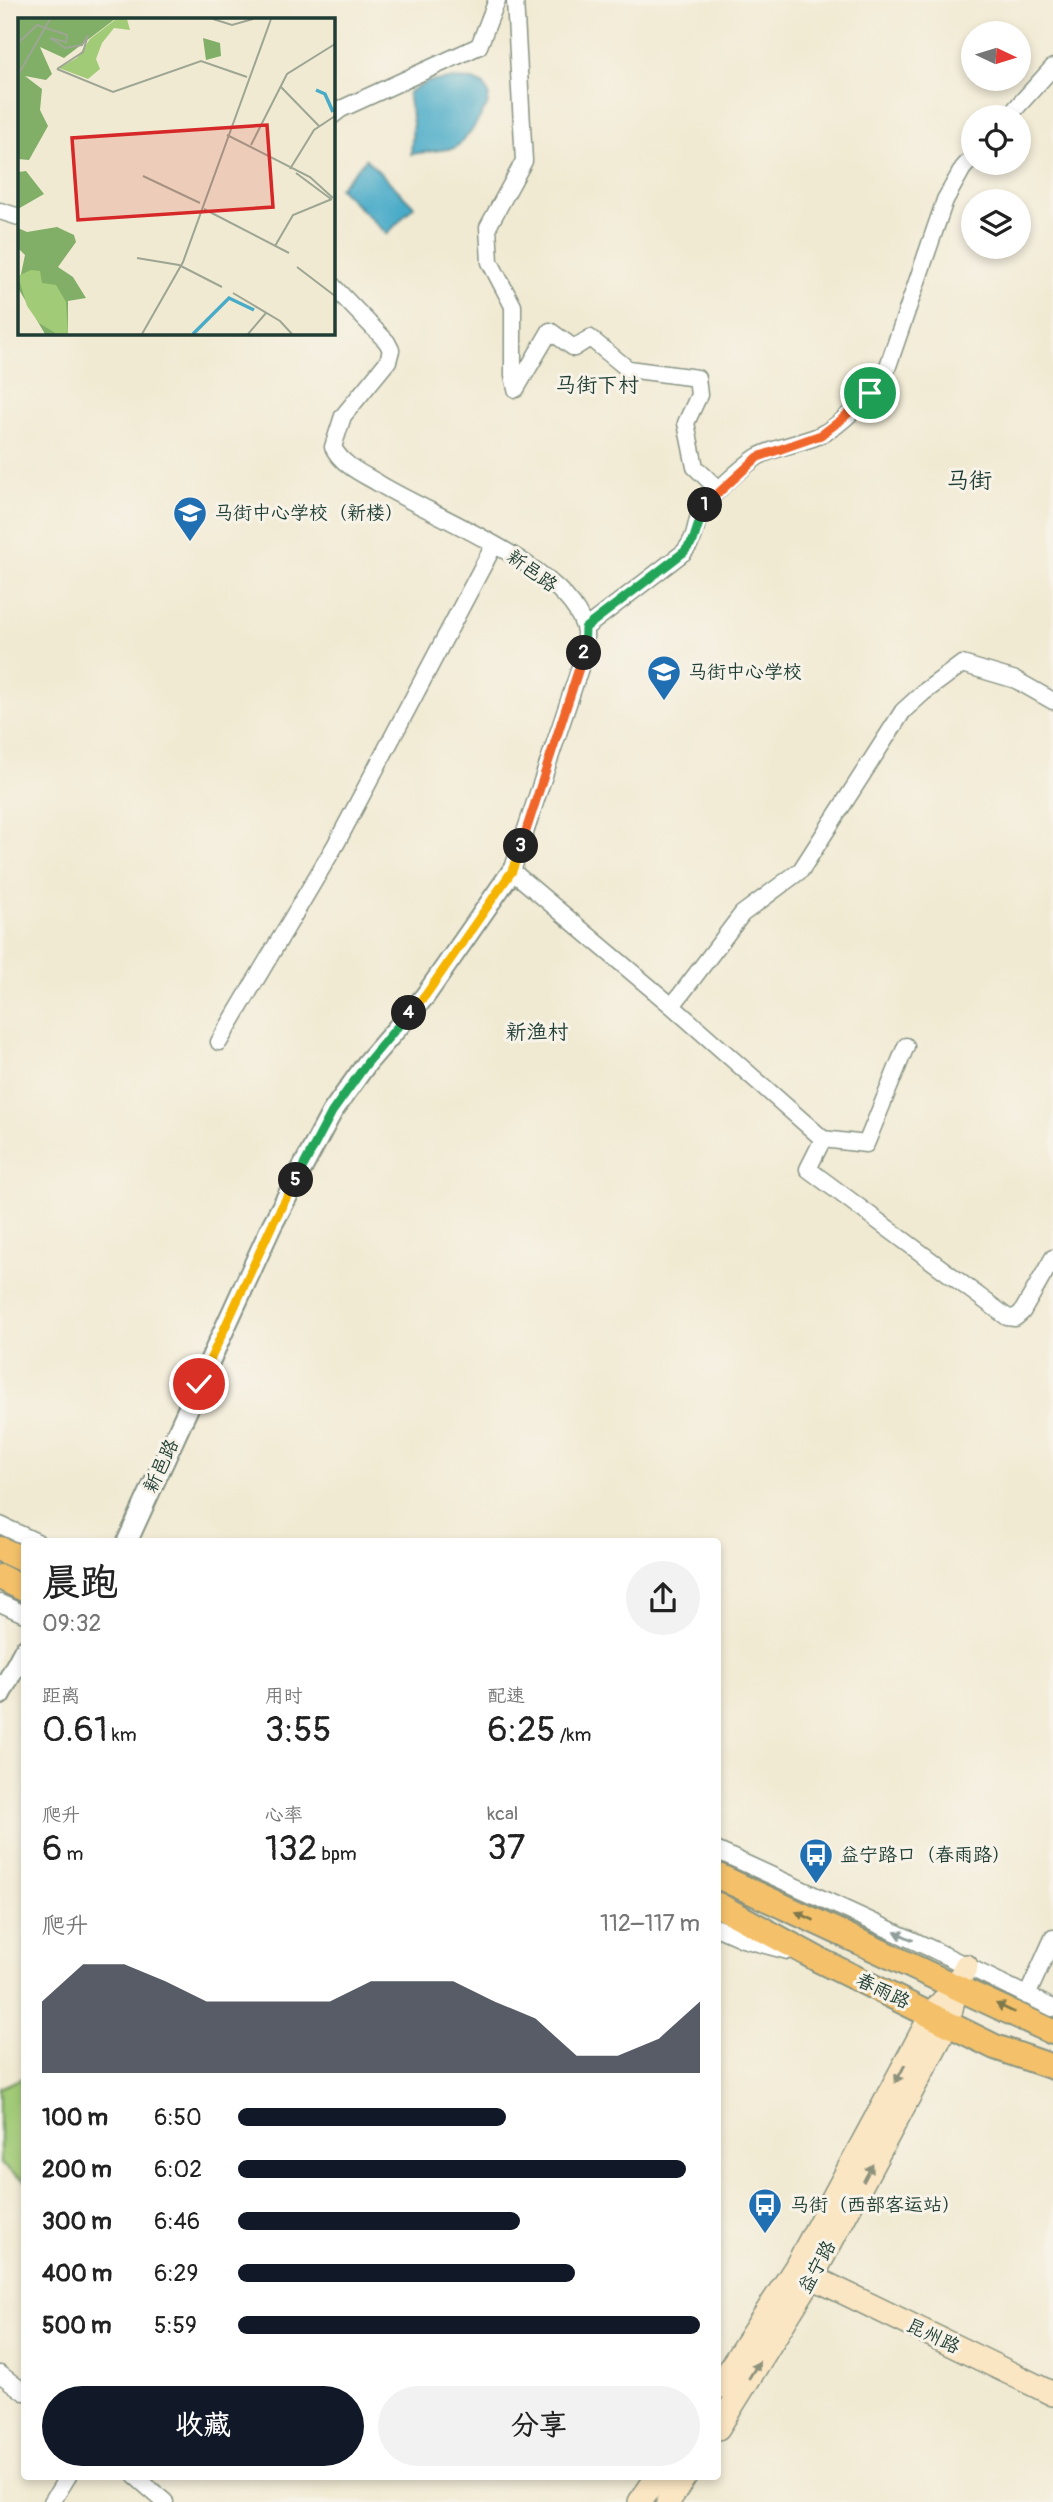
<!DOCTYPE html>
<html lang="zh">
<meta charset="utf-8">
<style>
:root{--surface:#fff;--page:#f2f2f2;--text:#222;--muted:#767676;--accent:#111827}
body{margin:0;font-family:Pangolin,"LXGW WenKai TC",sans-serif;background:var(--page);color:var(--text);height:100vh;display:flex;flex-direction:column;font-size:26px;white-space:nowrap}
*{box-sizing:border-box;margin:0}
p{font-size:23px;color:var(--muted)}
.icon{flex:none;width:38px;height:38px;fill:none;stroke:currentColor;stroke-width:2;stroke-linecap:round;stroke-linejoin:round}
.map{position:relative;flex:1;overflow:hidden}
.sheet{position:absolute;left:21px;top:1538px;width:700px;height:942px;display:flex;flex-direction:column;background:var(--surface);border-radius:7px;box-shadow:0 4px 10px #0003}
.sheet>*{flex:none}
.needle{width:46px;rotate:94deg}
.fabs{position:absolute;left:961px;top:21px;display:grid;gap:14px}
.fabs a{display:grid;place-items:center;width:70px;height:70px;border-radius:50%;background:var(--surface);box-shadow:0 4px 10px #0003;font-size:35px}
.pin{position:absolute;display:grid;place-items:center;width:60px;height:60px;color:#fff;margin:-30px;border:4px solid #fff;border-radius:50%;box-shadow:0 2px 7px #0007}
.km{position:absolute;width:35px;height:35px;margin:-18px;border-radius:50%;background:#222;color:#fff;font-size:19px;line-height:35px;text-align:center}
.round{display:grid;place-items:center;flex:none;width:74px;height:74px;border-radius:37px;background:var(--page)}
.overview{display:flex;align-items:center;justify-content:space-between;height:119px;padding:0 21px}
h1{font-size:38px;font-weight:600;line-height:52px}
.metrics{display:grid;grid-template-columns:repeat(3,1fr);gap:10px;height:119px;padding:7px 21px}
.metrics div{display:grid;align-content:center}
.metrics b{font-size:35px;font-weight:600}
.metrics small{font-size:19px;font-weight:400}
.metrics p{font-size:19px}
.chart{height:196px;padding:14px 21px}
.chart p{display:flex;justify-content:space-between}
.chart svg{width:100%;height:126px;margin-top:7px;fill:var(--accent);opacity:.7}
.action{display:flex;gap:14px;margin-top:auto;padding:14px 21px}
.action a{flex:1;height:80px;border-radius:42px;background:var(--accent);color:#fff;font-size:28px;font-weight:600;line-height:80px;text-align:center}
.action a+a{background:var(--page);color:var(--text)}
ul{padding:0 21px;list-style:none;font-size:23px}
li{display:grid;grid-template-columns:112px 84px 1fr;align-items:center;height:52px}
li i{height:18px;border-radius:9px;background:var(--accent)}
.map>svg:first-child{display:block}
.green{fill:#a2cb77;stroke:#608456;stroke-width:2}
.forest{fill:url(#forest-crowns);stroke:#50764e;stroke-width:2}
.water{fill:#48abc8;stroke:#34747e;stroke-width:2}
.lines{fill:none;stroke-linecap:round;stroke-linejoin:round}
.minor-casing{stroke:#889484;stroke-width:19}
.tertiary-casing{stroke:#889484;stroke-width:23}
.secondary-casing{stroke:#889484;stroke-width:26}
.primary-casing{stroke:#889484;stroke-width:28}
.minor{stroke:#fff;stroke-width:16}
.tertiary{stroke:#fff;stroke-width:19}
.secondary{stroke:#fbe6c3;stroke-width:23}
.primary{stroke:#f4c16a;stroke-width:24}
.oneway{fill:#7f784c}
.oneway2{fill:#8f9e9a}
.oneway3{fill:#8d927c}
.split-1-casing{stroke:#fff;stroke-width:14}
.split-2-casing{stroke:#fff;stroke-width:14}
.split-3-casing{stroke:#fff;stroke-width:14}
.split-4-casing{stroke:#fff;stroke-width:14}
.split-5-casing{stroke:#fff;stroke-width:14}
.split-6-casing{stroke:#fff;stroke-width:14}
.split-1{stroke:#f0652b;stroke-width:9}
.split-2{stroke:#22a559;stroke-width:9}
.split-3{stroke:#f0652b;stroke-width:9}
.split-4{stroke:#f5b400;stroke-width:9}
.split-5{stroke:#22a559;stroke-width:9}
.split-6{stroke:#f5b400;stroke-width:9}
.labels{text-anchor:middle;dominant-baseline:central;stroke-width:6;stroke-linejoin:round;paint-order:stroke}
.poi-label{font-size:19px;fill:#1f3d34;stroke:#f7f3e8;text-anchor:start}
.street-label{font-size:19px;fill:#1f3d34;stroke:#f7f3e8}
.neighbourhood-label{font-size:21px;fill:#1f3d34;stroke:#f7f3e8}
.quarter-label{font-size:23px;fill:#1f3d34;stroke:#f7f3e8}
.inset-river{fill:none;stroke:#48abc8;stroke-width:3.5}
.inset-road{fill:none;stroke:#9da593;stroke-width:2}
.view{fill:#d62828;fill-opacity:0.15;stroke:#d62828;stroke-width:3.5}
.inset-edge{fill:none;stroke:#1f3d34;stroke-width:3.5}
</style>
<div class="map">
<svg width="1053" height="2502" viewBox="0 0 1053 2502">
<defs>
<pattern id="forest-crowns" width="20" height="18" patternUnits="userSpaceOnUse" patternTransform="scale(1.75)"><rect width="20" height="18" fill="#81af68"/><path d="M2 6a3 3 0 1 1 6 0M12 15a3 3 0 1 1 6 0" fill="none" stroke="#699056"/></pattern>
</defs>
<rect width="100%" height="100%" fill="#f7f3e8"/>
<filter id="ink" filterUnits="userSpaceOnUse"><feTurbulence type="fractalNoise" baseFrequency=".0143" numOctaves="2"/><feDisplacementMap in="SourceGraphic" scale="14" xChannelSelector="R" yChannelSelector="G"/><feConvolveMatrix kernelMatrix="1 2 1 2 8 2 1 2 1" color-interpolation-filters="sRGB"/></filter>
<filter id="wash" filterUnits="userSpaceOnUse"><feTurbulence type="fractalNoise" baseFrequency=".00686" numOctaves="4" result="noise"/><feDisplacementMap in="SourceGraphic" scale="28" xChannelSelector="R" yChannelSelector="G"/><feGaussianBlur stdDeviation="1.57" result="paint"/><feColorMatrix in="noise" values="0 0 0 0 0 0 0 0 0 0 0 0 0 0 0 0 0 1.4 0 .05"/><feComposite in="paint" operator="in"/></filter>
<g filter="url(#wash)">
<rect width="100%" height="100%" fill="#f1ead3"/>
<path class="green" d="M24,2077V2181L0,2164V2088Z"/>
<path class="forest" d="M718,1855L890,1936L889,1940H885L718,1864Z"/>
<path class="water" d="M450,79L473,80L484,85L489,95L487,106L470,133L455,148L411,154L413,123L408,93L427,82Z
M366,159L414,206L387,234L339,188Z"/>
</g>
<g filter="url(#ink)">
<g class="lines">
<g class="minor-casing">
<path id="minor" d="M515,0L524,161L488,227L490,262L513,306V375L516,389L550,331L574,348L590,338L628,369L697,378L699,395L686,423L695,467L719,490
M332,116L341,109L479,46L497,0
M1008,117L1053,67
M0,211L19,217
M332,285L387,342L391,350L388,361L343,416L333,447C342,465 361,473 378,483C431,516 566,565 584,627C587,636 584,649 583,659L512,871L672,1006L823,1139L866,1144L906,1046
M585,628L684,552C699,534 693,526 702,509C708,497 745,465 757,457C775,447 799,444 818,436C846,424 869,394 887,369L945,200L963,168L973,157
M672,1006L742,914L801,870L903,711L924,692L962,664L1016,680L1053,701
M219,1042L336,844L494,545
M823,1139L808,1169L1007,1317L1015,1318L1022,1312L1053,1258
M0,1525L37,1542
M0,1603L24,1614
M718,1851L934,1950L1053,2008
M718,1928L743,1939L788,1951
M1027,1996L1053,1938
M0,2374L24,2392
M135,2476L165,2502
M52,2502L68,2476"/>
</g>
<g class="tertiary-casing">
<path id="tertiary" d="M127,1542L272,1225L332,1112L367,1063L425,996L512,871
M0,1695L24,1650"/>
</g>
<g class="secondary-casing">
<path id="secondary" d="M812,2277L1053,2394
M718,2387L796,2267L932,2014L943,2001
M718,2428L812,2277L948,2023L956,1986L966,1966
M640,2502L658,2476
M668,2502L685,2476"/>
</g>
<g class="primary-casing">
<path id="primary" d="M0,1549L24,1560
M0,1577L24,1589
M718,1876L1053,2032
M718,1905L819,1960L995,2047L1053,2067"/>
</g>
<use href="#minor" class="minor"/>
<use href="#tertiary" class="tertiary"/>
<use href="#secondary" class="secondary"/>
<use href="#primary" class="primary"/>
</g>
<defs><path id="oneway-solid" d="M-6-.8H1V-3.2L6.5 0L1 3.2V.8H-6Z" transform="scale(1.75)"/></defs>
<g class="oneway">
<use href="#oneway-solid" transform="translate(805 1916) rotate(-155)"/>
<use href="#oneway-solid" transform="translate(1005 2008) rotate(-154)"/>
</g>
<use class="oneway2" href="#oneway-solid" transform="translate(904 1936) rotate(-156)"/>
<g class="oneway3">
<use href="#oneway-solid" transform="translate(900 2074) rotate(118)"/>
<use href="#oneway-solid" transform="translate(868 2173) rotate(-62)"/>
<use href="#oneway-solid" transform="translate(754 2370) rotate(-58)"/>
</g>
</g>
<g class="lines" filter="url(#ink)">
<g class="split-1-casing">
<path id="split-1" d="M705,505L758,457L821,435L841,420L870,393"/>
</g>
<g class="split-2-casing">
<path id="split-2" d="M584,653L585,628L684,552L693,541L705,505"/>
</g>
<g class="split-3-casing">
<path id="split-3" d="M521,846L584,653"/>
</g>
<g class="split-4-casing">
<path id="split-4" d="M409,1013L425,996L512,871L521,846"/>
</g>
<g class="split-5-casing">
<path id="split-5" d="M296,1180L332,1112L367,1063L409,1013"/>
</g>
<g class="split-6-casing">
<path id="split-6" d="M199,1384L272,1225L296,1180"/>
</g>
<use href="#split-1" class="split-1"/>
<use href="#split-2" class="split-2"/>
<use href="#split-3" class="split-3"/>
<use href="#split-4" class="split-4"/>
<use href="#split-5" class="split-5"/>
<use href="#split-6" class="split-6"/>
</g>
<defs>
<g id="school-pin" transform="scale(1.75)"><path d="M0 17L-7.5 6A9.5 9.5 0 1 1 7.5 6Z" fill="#1f6fb2" stroke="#f7f3e8"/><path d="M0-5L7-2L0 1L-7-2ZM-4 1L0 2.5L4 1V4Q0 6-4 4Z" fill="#fff"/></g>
<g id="bus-pin" transform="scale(1.75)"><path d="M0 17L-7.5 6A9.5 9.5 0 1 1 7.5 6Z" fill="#1f6fb2" stroke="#f7f3e8"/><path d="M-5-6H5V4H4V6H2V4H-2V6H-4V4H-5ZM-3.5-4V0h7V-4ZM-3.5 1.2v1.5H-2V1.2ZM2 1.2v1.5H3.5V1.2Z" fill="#fff"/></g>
</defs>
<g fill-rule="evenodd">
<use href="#school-pin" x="190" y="513"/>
<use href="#school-pin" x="664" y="672"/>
<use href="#bus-pin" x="816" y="1855"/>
<use href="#bus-pin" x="765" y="2205"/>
</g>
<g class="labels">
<g class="poi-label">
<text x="214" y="513">马街中心学校（新楼）</text>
<text x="688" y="672">马街中心学校</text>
<text x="840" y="1855">益宁路口（春雨路）</text>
<text x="790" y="2205">马街（西部客运站）</text>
</g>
<g class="street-label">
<text transform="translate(532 571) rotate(36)">新邑路</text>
<text transform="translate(161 1466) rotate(-65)">新邑路</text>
<text transform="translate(883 1991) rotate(26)">春雨路</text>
<text transform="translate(817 2267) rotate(-61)">益宁路</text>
<text transform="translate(933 2336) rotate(26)">昆州路</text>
</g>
<g class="neighbourhood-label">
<text x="597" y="385">马街下村</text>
<text x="537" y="1032">新渔村</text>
</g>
<g class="quarter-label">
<text x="969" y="480">马街</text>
</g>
</g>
<g transform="translate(18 18)">
<rect width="317" height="317" fill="#f1ead3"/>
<path d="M0,1H97L46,40L22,29L34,56L28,62L7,58L24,71L22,92L30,108L11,142L0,141ZM185,20L202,25L203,38L188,42ZM8,153L26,176L0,191V154ZM39,209L56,217L58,224L40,249L55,259L68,280L50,283V316H27L0,270L7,237L0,230V210L9,214Z" fill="#81af68"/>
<path d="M13,252L22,253L24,265L38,267L48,284L50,316H39L21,305L9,288L0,258Z" fill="#a2cb77"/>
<path d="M98,1H109L112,12L96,10L84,25L78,41L82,51L70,61L41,50L59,40L72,21Z" fill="#a2cb77"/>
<path class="inset-river" d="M298,72L307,76L315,94M175,316L211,280L236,292"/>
<path class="inset-road" d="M195,1L214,7L235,1M0,25L19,7L49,17L48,24L32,20L47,30L64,27L70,17L65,34L39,51M39,51L95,74L183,43L229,59M0,57L32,1M262,68L301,108M209,117L292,159L315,180M233,127L269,56L317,26M272,151L296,112L317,98M278,155L313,181M125,158L182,185M186,191L271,235M257,228L275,197L314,181M119,240L161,247L204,269M279,249L317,278M215,275L262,303L274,316M124,316L165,244L253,1M230,316L248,295"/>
<path class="view" d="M249,107L255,189L60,202L54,120Z"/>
<rect width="317" height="317" class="inset-edge"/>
</g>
</svg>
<div class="fabs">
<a><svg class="needle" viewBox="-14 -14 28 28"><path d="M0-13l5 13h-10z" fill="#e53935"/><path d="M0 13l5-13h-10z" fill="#767676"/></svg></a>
<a><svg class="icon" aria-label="locate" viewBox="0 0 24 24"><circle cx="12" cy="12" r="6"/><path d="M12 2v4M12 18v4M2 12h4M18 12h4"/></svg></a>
<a><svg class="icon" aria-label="layers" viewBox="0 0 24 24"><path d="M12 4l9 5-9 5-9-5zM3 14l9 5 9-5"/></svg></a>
</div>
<div class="pin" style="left:870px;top:393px;background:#1e9e55"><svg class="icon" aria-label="arrive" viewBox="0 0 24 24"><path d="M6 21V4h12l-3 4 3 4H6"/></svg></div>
<div class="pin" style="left:199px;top:1384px;background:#d93025"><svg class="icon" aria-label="check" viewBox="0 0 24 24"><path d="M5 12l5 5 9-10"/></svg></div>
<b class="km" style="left:705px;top:505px">1</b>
<b class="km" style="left:584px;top:653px">2</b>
<b class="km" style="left:521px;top:846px">3</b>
<b class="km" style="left:409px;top:1013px">4</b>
<b class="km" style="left:296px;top:1180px">5</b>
<section class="sheet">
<div class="overview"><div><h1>晨跑</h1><p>09:32</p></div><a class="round"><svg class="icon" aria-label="share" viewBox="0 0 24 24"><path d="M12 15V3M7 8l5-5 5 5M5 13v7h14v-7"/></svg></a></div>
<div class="metrics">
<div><p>距离</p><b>0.61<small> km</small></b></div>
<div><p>用时</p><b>3:55</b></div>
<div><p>配速</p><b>6:25<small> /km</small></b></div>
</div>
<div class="metrics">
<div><p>爬升</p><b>6<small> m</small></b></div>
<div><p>心率</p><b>132<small> bpm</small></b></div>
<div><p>kcal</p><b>37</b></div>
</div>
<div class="chart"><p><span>爬升</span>112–117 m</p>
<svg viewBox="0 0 160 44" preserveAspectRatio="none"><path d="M0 44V19L10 6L20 6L30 12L40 19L50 19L60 19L70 19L80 12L90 12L100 12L110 19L120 25L130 38L140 38L150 32L160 19V44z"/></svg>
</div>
<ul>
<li><b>100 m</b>6:50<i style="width:58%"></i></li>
<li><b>200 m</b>6:02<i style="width:97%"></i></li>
<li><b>300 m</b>6:46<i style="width:61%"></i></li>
<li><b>400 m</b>6:29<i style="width:73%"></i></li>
<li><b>500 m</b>5:59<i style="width:100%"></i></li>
</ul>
<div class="action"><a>收藏</a><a>分享</a></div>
</section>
</div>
